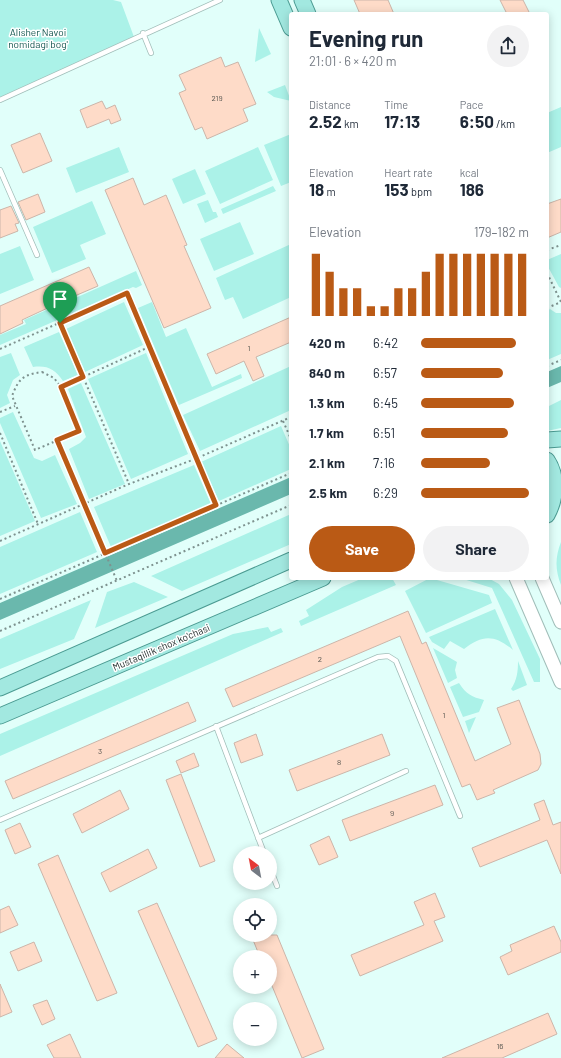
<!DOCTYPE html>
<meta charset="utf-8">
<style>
:root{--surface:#fff;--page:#f2f2f3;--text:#1f2937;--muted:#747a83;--accent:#ba5a15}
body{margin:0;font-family:Barlow,sans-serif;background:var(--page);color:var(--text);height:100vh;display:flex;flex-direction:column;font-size:15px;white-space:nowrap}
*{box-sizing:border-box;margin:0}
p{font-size:13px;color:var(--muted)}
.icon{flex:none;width:22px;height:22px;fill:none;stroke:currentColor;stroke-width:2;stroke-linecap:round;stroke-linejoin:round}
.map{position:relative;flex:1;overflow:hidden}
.side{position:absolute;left:289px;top:12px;width:260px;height:568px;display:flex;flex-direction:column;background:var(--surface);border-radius:4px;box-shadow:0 2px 10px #0003}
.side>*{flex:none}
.needle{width:26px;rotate:328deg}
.buttons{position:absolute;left:233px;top:846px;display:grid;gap:8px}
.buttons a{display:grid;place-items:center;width:44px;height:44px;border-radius:50%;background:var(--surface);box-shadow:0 2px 10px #0003;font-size:20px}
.pin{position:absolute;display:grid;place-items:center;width:34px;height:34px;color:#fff;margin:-41px -17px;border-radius:50% 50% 50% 0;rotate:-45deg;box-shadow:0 0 4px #0007}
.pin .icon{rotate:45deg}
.round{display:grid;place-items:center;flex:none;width:42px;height:42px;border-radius:21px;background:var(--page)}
.head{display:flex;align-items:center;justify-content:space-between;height:68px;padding:0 20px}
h1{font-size:22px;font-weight:700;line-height:30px}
.stats{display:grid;grid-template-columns:repeat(3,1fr);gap:6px;height:68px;padding:4px 20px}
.stats div{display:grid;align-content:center}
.stats b{font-size:17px;font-weight:700}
.stats small{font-size:11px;font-weight:400}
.stats p{font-size:11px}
.chart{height:112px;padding:8px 20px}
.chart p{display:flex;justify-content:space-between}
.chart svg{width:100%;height:72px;margin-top:4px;stroke:var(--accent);stroke-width:6}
.button{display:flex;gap:8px;margin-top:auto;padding:8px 20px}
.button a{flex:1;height:46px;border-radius:24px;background:var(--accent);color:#fff;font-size:16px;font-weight:700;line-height:46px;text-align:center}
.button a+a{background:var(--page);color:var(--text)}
ul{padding:0 20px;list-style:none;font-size:13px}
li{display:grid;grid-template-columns:64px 48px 1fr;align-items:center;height:30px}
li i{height:10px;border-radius:5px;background:var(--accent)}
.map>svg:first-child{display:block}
.green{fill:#abf2e8}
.water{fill:#6ab8ad}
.building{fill:#fedbc8;stroke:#ccb5a9}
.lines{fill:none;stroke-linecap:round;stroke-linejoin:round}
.lane-casing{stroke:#a1beb9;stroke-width:6}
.secondary-casing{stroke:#a1beb9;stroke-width:15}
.primary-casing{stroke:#4b9b92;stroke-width:17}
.path{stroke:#7e928f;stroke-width:2;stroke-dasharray:2 3;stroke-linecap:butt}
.lane{stroke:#fff;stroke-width:4.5}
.secondary{stroke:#fff;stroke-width:13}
.primary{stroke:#a2e8e0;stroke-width:15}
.route-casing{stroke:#fff;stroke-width:8}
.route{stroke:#ba5a15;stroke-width:5}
.labels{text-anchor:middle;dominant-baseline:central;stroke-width:3;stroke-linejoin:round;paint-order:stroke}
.number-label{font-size:8px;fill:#55554f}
.park-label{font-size:10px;fill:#155750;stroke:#fff}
.street-label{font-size:10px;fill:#1d2827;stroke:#fff}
</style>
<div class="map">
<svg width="561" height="1058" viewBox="0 0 561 1058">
<rect width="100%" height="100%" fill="#e1fffa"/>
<path class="green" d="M0,0H113L121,2L134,37L0,98Z
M259,28L271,54L255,62Z
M285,85L291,101L274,97L267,92Z
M561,107V147L547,153V113Z
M291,134V182L281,186L264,145Z
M119,147L129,172L76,193L66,168Z
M258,147L273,180L220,204L205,171Z
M195,169L206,194L183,204L172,179Z
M273,186L276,191L223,214L221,209Z
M208,200L213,212H216L218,217L205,223L197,204Z
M92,201L106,234L80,245L86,259L52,273L33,227Z
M240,222L254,254L214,271L200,239Z
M291,244V297L243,319L233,297L225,300L216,278Z
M20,246L34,280L0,294V254Z
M561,254V288L559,287L547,265V260Z
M136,271L142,285L136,288L133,287L0,345V335L26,324L24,320L51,308L54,312L74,304L73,299Z
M124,302L143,345L85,372L66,329Z
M152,302L166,337L186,328L212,387L241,374L242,378L179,405L138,308Z
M550,309L556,313H561V354L547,360V311Z
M59,332L78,375L63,381C55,369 47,365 33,367L24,347Z
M11,353L20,375L13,380L7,395L10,403L0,408V357Z
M146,353L188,454L131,479L88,379Z
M291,366V410L200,451L183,415Z
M81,383L125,484L89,499L69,449L80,443L86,437L68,389Z
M561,400V428L547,431V407Z
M13,412L34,458L42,461L55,455L77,504L41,518L0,423V418Z
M281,426L291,449V469L219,501L201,462Z
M0,441L35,521L0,536Z
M194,465L211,504L111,547L94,507Z
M80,512L97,552L0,594V547Z
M291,514V544L182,591L151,576Z
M561,542V585C555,570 555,557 561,542Z
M363,578H392L396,585L301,626L299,621L309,616L306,610L342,587Z
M430,578L489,595L492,603L426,633L405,591Z
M460,578H488L499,584L512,600L540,659V682H534L492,588Z
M134,582L168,597L95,628L107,592Z
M91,600L74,639L0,669V639Z
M495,609L513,650C495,635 483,634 464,649L450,641L444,649L432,642L429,637Z
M268,627L271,632L281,628L283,632L0,756V734L233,634Z
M433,648L457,662L455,670L457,678L448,683Z
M518,661L527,685L513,691L511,689C517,680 518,672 518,661Z
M459,683C466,694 472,697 484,700L479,712L463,717L450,687Z
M476,717L469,733L465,721Z"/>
<path class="water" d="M561,366V382L547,388V372Z
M291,477V494L0,620V603Z"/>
<path class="building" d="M354,0H388L394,14H360Z
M500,0H523L530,14H507Z
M221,57L225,67L238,62L256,104L243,109L248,121L207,139L202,127L195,130L179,93L186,90L179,75Z
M102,101L106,109L115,105L121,120L111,124L109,119L87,128L80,110Z
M40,133L52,161L23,173L11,145Z
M133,178L144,205L166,195L187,245L184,246L211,308L164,328L105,190Z
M38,194L45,212L26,220L18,202Z
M561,199V232L547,238V204Z
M11,206L19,223L15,224L18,231L0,238V210Z
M89,267L98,286L70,298L71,302L54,310L52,306L22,320L23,323L0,334V306Z
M291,317V342L256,357L264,376L253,381L244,361L216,374L207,354Z
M408,611L422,644L426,642L475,761L511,744L497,708L519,700L540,754L541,764L538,770L493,790L495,793L477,800L470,784L462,787L400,636L233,707L225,689Z
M188,702L196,721L13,799L5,781Z
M256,734L263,755L241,763L234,743Z
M382,734L390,755L297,791L289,770Z
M194,753L199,766L181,773L176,761Z
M181,774L215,861L200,867L166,780Z
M435,785L443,805L350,841L342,820Z
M120,790L129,809L82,833L73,814Z
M544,800L553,825L561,822V874L547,840L480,867L472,848L540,820L534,804Z
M20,823L31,847L15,854L5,830Z
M329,836L338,857L319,865L310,845Z
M148,849L157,868L110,892L101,873Z
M58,855L117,993L97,1001L38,864Z
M435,893L445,917L434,921L443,941L360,976L351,955L424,925L414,902Z
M157,903L217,1039L198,1047L138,911Z
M9,906L18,925L0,933V910Z
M554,926L561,942V952L508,975L500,957L512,951L510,945Z
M251,935H277L324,1049L302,1058L270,981V957H260Z
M34,942L42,961L18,971L10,952Z
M0,984L12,1012L0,1017Z
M47,1000L55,1019L42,1025L33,1005Z
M548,1013L557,1034L502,1058H442Z
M70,1034L81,1058H54L47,1045Z
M227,1044L244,1058H215Z"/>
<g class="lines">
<g class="lane-casing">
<path id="lane" d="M143,33L151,53
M0,100L220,0
M0,170L37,255
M216,726L264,853
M0,820L378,657L388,656L396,661L460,816
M258,838L406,771
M270,868L277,886"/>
</g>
<g class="secondary-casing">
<path id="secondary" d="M516,578L561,682
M542,578L561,622"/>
</g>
<g class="primary-casing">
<path id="primary" d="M279,0L291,28
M302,0L308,14
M547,440L561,439
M547,460C558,476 556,499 547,515
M0,688L291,560
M0,716L323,578"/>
</g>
<path class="path" d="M547,250L561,245
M547,273L561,302
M547,308L561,302
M60,323L129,484
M0,349L127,293L216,505
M547,366L561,360
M42,372L54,378L61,387L79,431L35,450L12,396C19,378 23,375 42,372Z
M61,387L149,347
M0,412L15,406
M283,421L291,439
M0,433L38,524
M57,440L117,581
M0,541L129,484L195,459L291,417
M0,599L291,473
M0,631L291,505"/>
<use href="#lane" class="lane"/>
<use href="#secondary" class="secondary"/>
<use href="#primary" class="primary"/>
</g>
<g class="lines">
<g class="route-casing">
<path id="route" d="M127,293L216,505L105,553L57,440L79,431L61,387L83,377L60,323Z"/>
</g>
<use href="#route" class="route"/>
</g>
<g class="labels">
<g class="number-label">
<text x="217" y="98">219</text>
<text x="249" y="348">1</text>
<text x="320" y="659">2</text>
<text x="444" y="715">1</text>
<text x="100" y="751">3</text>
<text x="339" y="762">8</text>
<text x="392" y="813">9</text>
<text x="500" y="1046">16</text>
</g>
<g class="park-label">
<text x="38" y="32">Alisher Navoi<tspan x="38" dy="12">nomidagi bog'</tspan></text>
</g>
<g class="street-label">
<text transform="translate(161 647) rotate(-23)">Mustaqillik shox ko'chasi</text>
</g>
</g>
</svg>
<div class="buttons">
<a><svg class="needle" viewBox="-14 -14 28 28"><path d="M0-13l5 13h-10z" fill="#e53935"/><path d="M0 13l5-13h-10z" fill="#747a83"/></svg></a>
<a><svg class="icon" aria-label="locate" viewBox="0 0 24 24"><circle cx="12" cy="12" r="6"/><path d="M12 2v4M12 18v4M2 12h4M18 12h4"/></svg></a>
<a>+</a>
<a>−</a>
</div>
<div class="pin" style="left:60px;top:323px;background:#1e9e55"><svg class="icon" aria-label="arrive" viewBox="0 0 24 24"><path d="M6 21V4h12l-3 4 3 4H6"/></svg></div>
<section class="side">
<div class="head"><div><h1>Evening run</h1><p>21:01 · 6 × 420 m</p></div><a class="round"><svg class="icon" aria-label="share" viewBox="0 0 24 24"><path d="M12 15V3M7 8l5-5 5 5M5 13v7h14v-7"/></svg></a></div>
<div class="stats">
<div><p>Distance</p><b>2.52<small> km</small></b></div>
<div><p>Time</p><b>17:13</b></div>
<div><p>Pace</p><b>6:50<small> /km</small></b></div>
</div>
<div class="stats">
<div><p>Elevation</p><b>18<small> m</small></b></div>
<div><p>Heart rate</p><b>153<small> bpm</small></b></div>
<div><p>kcal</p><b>186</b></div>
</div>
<div class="chart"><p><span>Elevation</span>179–182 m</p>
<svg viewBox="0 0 160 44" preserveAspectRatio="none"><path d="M5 44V6M15 44V17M25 44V27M35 44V27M45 44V38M55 44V38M65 44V27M75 44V27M85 44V17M95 44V6M105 44V6M115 44V6M125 44V6M135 44V6M145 44V6M155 44V6"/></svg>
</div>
<ul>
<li><b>420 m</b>6:42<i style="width:88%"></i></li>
<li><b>840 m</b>6:57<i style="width:76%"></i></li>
<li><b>1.3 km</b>6:45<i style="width:86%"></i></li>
<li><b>1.7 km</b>6:51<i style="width:81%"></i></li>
<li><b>2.1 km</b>7:16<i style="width:64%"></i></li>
<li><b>2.5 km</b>6:29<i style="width:100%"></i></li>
</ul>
<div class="button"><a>Save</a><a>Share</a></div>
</section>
</div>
